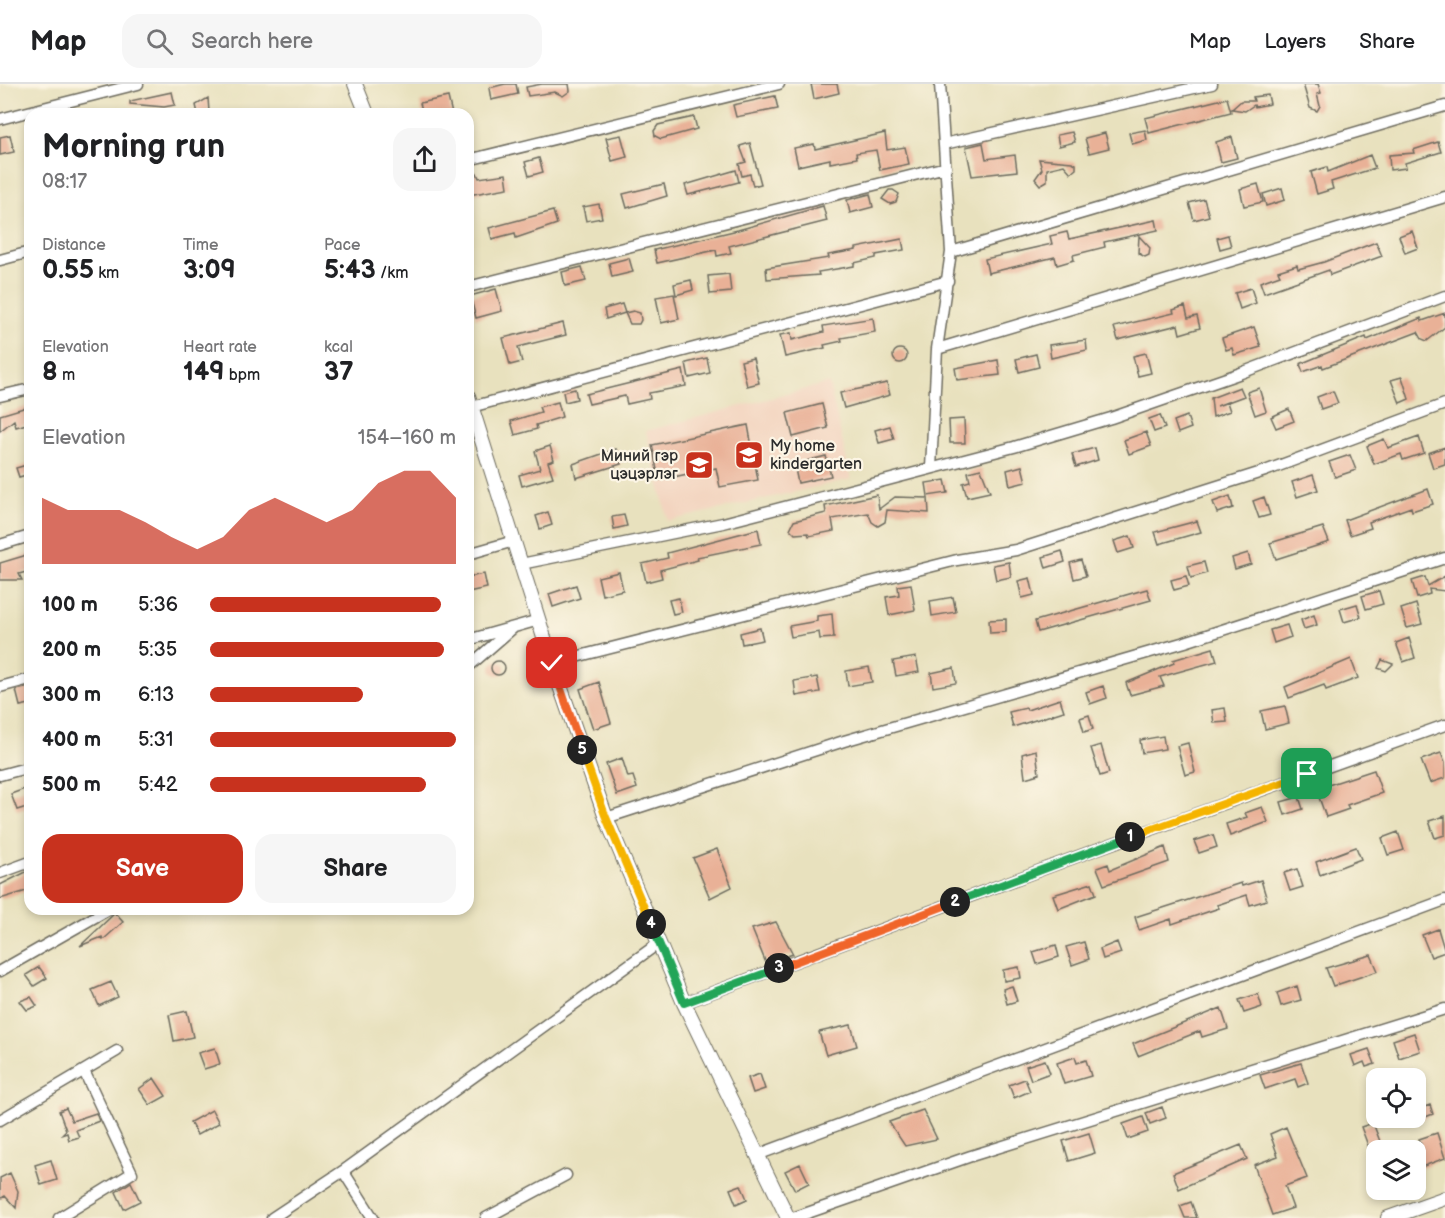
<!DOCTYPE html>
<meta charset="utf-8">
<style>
:root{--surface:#fff;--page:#f6f6f6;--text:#202124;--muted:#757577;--line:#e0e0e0;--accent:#c8321e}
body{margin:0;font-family:"Balsamiq Sans",sans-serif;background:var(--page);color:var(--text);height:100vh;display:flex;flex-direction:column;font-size:22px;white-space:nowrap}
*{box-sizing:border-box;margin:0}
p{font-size:20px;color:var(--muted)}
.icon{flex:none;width:33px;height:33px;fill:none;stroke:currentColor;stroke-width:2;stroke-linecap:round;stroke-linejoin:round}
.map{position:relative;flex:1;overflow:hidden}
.details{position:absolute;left:24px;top:24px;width:450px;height:807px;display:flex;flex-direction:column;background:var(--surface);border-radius:18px;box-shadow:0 3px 9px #0003}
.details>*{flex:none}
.buttons{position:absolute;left:1366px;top:984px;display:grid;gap:12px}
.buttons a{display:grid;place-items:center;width:60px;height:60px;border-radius:12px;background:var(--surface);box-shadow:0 3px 9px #0003;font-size:30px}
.pin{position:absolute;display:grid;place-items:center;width:51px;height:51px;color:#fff;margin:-26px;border-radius:12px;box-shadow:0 3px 9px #0006}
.km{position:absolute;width:30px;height:30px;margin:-15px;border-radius:50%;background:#222;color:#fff;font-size:16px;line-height:30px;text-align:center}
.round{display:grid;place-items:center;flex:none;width:63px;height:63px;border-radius:18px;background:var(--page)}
.head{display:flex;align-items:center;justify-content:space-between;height:102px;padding:0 18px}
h1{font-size:33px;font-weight:600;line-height:45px}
.stats{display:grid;grid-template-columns:repeat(3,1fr);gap:9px;height:102px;padding:6px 18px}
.stats div{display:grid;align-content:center}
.stats b{font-size:26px;font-weight:600}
.stats small{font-size:16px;font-weight:400}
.stats p{font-size:16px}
.chart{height:168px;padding:12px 18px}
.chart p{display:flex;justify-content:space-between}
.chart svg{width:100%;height:108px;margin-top:6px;fill:var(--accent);opacity:.7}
.cta{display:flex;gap:12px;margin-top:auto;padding:12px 18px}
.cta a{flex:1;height:69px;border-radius:18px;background:var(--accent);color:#fff;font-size:24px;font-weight:600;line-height:69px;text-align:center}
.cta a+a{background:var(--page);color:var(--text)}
ul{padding:0 18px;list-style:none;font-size:20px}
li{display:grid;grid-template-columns:96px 72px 1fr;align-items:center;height:45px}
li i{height:15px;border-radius:8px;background:var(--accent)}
header{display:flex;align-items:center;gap:36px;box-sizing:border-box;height:84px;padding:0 30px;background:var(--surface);border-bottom:2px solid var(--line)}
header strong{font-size:28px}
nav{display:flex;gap:33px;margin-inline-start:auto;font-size:21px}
.search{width:420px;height:54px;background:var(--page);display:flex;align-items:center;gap:15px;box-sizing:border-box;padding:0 21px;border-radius:18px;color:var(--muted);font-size:22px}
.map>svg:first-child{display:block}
.built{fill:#f3d4bf}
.building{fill:#e9b197}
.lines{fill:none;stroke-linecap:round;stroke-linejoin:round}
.minor-casing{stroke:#6d6b5e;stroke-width:13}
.tertiary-casing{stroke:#6d6b5e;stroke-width:16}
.minor{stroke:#fff;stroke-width:10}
.tertiary{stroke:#fff;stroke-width:14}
.split-1-casing{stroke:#fff;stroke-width:12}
.split-2-casing{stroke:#fff;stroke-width:12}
.split-3-casing{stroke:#fff;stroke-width:12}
.split-4-casing{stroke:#fff;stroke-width:12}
.split-5-casing{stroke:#fff;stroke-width:12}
.split-6-casing{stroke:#fff;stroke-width:12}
.split-1{stroke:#f5b400;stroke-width:8}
.split-2{stroke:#22a559;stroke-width:8}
.split-3{stroke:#f0652b;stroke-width:8}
.split-4{stroke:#22a559;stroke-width:8}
.split-5{stroke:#f5b400;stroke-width:8}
.split-6{stroke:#f0652b;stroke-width:8}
.labels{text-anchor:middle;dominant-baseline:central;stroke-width:4.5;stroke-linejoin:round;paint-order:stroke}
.poi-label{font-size:16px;fill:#2b2b2b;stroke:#fcf5e5;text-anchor:start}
</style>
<header>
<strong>Map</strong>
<div class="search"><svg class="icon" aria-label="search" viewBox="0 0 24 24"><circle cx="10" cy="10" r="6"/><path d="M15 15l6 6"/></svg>Search here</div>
<nav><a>Map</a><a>Layers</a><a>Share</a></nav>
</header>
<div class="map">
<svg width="1445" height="1134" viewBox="0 0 1445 1134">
<rect width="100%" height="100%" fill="#fcf5e5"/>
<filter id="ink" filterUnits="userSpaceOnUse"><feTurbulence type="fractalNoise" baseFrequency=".0167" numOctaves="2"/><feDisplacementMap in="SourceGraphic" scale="12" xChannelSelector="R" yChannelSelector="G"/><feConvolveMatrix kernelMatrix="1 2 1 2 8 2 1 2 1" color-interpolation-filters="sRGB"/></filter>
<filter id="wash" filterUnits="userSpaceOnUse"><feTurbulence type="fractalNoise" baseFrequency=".008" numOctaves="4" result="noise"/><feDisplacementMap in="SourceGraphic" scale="24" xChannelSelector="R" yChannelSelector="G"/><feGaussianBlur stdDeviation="1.35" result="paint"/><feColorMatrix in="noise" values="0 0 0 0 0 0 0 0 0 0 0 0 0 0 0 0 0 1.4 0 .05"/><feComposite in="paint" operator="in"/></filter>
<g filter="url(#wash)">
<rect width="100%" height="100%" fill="#e8e1be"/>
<path class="built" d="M829,299L851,395L668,437L646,347Z"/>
<g id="blocks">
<path class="building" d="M505,0H516L518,10L491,16L489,4Z
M542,0H569L570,7L563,12L555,8L528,12L526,3Z
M811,0H837L839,9L814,15Z
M1303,0H1318L1321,9L1317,10L1320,22L1317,27L1310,24Z
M172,8L175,21L164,23L130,20V17Z
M1268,11L1270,20L1255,23L1254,21L1245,27L1232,25L1241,17H1254L1253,13Z
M775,12L778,25L736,33L733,21Z
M448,13L452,30H423L420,19Z
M208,14L209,28L198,30L196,21Z
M1227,14L1231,28L1149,49L1145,34Z
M694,33L697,45L661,55L655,52L654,47L658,41Z
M1145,46L1147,56L1132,60L1129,49Z
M1072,48L1075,58L1059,62L1057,51Z
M885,49L887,66L905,63L909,80L880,86L876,66L856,69L857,74L830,79V75L798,82L794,64L814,60L815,65Z
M1105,49L1109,64L1089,69L1085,54Z
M10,51L14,68L0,71V53Z
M621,51L627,73L612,77L606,54Z
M1232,53L1237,74L1221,78L1216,58Z
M1438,58L1441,68L1405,79L1406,84L1390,86L1389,71L1414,69L1413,66Z
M750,59L761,100L753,102L750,90L742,92L739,80L746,78L740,62Z
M983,59L986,75L1015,71L1017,87L972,92L966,63Z
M1370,71L1375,84L1331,98L1333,105L1317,110L1311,88L1327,83L1328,88Z
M539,74L543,88L529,92L525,78Z
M1039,75L1072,78L1076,80V85L1071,89L1064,81L1047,85V97L1040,101L1035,95L1042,85Z
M736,86L739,98L688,111L685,101Z
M477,89L479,94L506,90L508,104L468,111V91Z
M664,100L667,112L627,124L623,110Z
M1258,100L1263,118L1244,122L1240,105Z
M1282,104L1285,116L1266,122L1263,110Z
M889,106H893L899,110L896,118L890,120L882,115Z
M870,110L873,123L850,129L847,116Z
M1204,115L1209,132L1194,136L1189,119Z
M599,120L602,134L586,137L583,123Z
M823,122L827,137L729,162L731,169L717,172L716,166L657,179L654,166L738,146Z
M553,127L557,140L516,154L515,149L492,155L489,144Z
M1156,136L1158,146L1104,158L1105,163L1073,171L1074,176L1057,181L1055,173L988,189L985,175L1052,160L1050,152L1067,148L1069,155Z
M1412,147L1418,164L1405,169L1399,152Z
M1228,151L1231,162L1220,165L1217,154Z
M1139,152L1150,164L1149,171L1145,173L1138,169Z
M902,155L904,166L876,171V174L854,179V182L818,188L819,191L767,195L766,184L829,174L828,171L856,166V164Z
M1376,158L1382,172L1330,191L1329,186L1264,209L1260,198L1280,191L1278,187L1297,181L1298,185L1324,178Z
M629,174L633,188L612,193L609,179Z
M582,183L586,197L565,202L562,188Z
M729,190L731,208L710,210L708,192Z
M691,196L693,206L676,211L674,200Z
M1251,204L1256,219L1240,225L1235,209Z
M496,205L502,227L476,234L470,212Z
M674,210L679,235L661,239L656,213Z
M622,220L625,229L633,227L640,229L641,236L639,240H630L625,229L606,235L604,225Z
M1185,222L1188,234L1197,232L1200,244L1180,250L1178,241L1118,256L1114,243L1174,229L1173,226Z
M1445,229V243L1427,257L1422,255L1418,248L1323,284L1322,281L1303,288L1300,280L1366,253L1367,256L1421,234L1422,237Z
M873,234L875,248L841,254L842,257L824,261L825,264L785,273L780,251L791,249L792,256L824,248L823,242Z
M563,239L566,251L518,263L522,278L510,281L503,254Z
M1254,243L1261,263L1234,271L1232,264L1226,266L1222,254Z
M1086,256L1087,266L1051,274L1049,261Z
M893 272a7 7 0 1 1 14 0a7 7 0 1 1-14 0Z
M1146,269L1151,289L1138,292L1133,272Z
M1036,270L1039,283L1019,288L1016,275Z
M707,274L710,289L689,294L686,279Z
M753,274L759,299L747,302L741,277Z
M998,276L1000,291L957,296L955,284Z
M683,286L686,302L649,309L650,315L627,320L625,312L589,320L586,310Z
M1402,293L1409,315L1400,319L1391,296Z
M887,299L890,311L844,324L840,309Z
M1240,303L1244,312L1217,322L1227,318L1230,327L1213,333L1211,314Z
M1259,304L1266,327L1255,331L1247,308Z
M575,305L577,315L565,318L563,308Z
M1333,307L1338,319L1321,325L1317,313Z
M558,318L562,333L536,341L537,345L515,351L511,337L541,328L539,323Z
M822,320L828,344L793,353L787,329Z
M30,322V339L16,343L14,336L0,347V331Z
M1289,325L1294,337L1276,344L1271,333Z
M1160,331L1165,344L1154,348L1149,335Z
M1187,332L1191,344L1178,349L1174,337Z
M964,335L965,359H950L949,336Z
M748,341L758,396L720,403L716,384L659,396L652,361Z
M890,342L894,355L879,359L875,346Z
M1146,348L1151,362L1129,370L1124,356Z
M1419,353L1424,369L1403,376L1401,370L1374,380L1367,362L1384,355L1388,364Z
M550,362L554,376L548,378L553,393L522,402L519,391L540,385L535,367Z
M1445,363V380L1433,384L1428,369Z
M1095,364L1098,376L1076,383L1072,370Z
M616,365L621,380L576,394L573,380Z
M1350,371L1356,386L1335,393L1329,378Z
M826,372L831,392L798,399L794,380Z
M30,380V390L19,393L16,384Z
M1022,382L1026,398L1010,402L1007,386Z
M981,385L990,408L967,413L963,399L970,397L968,388Z
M1313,391L1318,406L1297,413L1292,398Z
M945,396L948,409L928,412L926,399Z
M1428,405L1433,420L1412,427L1411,423L1369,438L1371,444L1350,451L1345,436Z
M877,411L879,425L895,413L928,414L929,429L887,426L885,438L878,442L872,438L868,429L832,435L834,447L809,452L808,449L795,450L790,445L794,437L826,429L825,422Z
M1230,412L1233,424L1217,429L1213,418Z
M1264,413L1270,431L1259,434L1253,417Z
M548,428L552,441L540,445L536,432Z
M624,431L627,442L614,445L612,433Z
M1197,437L1201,448L1159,460L1155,448Z
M1323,443L1329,458L1276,475L1270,459Z
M758,445L761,460L697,473L698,476L660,486L662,494L646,498L642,480L668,474L667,469Z
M1130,452L1134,464L1118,469L1114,457Z
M1062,467L1065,478L1046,484L1043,473Z
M1248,469L1251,480L1235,485L1232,474Z
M30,470V487L19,490L22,496H0V479Z
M1081,476L1086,492L1074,495L1070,479Z
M1009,478L1011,493L996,496L993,481Z
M1204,478L1207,489L1191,494L1188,482Z
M619,488L623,506L602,511L598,493Z
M484,490L487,504L468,508V493Z
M1186,492L1189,502L1174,506L1171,496Z
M1445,492V507L1429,505L1430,510L1417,514L1412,497L1425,493L1428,502Z
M1030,494L1034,511L1022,514L1018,497Z
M911,500L915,526L889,531L886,513L899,511L898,502Z
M576,501L580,514L553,523L549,510Z
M1147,505L1151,516L1038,548L1035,537Z
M1379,507L1383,520L1366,525L1362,512Z
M953,513L956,528L932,532L930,517Z
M679,514L682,528L673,530L669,516Z
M1357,520L1361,533L1344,538L1340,525Z
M1416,520L1422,540L1407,544L1401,525Z
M832,530L834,554L820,555L819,548L791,553L789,542L817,537V532Z
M1314,531L1317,541L1304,545L1301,536Z
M1006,535V548L990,549L989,536Z
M1287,541L1291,553L1274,559L1270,546Z
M760,544L763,556L742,560L740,549Z
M1409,554L1415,574L1403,578L1396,559Z
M1213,564L1217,577L1160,593L1164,602L1130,611L1126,599L1174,579L1173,576Z
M916,573L919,588L896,592L893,577Z
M1351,575L1358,594L1326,606L1324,601L1289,614L1285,603Z
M1382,576L1393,580L1386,587L1378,584Z
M491 584a7 7 0 1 1 14 0a7 7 0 1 1-14 0Z
M869,583L872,598L848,602L846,587Z
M954,584L956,599L933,603L931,589Z
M817,593L820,608L796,612L794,597Z
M599,598L611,639L593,645L580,605Z
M1103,602L1107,614L1090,620L1086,608Z
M30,603V620L20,622L16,606Z
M1060,615L1064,627L1013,643L1009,628L1026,624L1027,626Z
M1285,622L1289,639L1265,645L1261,627Z
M1225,624L1227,638L1214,639L1212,626Z
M1089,631L1093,645L1084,648L1080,634Z
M1163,652L1165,665L1142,669L1140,656Z
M1188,659L1195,688L1185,691L1177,662Z
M1101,661L1109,689L1100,692L1091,664Z
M1036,666L1039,690L1025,694L1022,670Z
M1441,669L1445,679V694L1430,699L1421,676Z
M622,674L628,693L633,692L637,704L617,711L606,680Z
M1374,686L1382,709L1347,721L1349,725L1326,733L1316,705Z
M30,703V722L17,726L11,710Z
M1299,713L1303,725L1285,731L1281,718Z
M1262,723L1268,738L1230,752L1226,740L1247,733L1245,729Z
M1445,732V751L1435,754L1429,737Z
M1398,748L1404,766L1388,771L1382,754Z
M1213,751L1217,763L1199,769L1194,757Z
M1165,763L1169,778L1104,801L1097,784L1108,780L1110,786Z
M1356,763L1361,775L1320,791L1316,778Z
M717,765L732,803L710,814L693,774Z
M1297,785L1303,803L1290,807L1284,789Z
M30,786V806L0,815V801Z
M1261,796L1267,816L1250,821L1247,811L1217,821L1219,824L1172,840L1171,835L1139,846L1135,833L1241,799L1242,802Z
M1092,799L1096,810L1058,825L1053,811Z
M115,829L123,838L103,856L102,853L80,862Z
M776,838L793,870L766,879L752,845Z
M1438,845L1445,868L1431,873L1422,851Z
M1084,858L1089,875L1072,881L1066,863Z
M1117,858L1121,869L1103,875L1100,865Z
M1056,861L1059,873L1037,880L1033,868Z
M1371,871L1378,887L1333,902L1326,884Z
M39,883L47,894L34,902L26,891Z
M1019,883L1021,894L1004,897L1003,886Z
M111,898L118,913L99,922L92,906Z
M1012,902L1017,917L1007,920L1003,905Z
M1297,902L1301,916L1281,922L1277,909Z
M1258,910L1262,923L1244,929L1239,916Z
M31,913L37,922L27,926L20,917Z
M1221,924L1228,945L1202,953L1200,947L1138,972L1133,960Z
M187,927L193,953L174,957L169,931Z
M851,941L857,962L826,971L819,948Z
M1414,949L1420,967L1399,974L1393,956Z
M215,964L220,980L204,985L198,969Z
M1369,965L1375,980L1366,983L1364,978L1355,982L1351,971Z
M1075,973L1077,979L1086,976L1091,992L1064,1000L1057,979Z
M1045,976L1050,989L1031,996L1026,982Z
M1301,979L1308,999L1298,1003L1295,995L1265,1005L1260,991Z
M760,990L765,1005L753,1009L748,994Z
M154,994L166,1012L150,1021L139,1005Z
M1025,995L1030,1007L1014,1014L1009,1001Z
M1430,1021L1433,1030L1418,1036L1416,1026Z
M1162,1023L1166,1034L1150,1040L1146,1029Z
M66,1024L72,1037L96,1029L99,1037L76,1046L79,1053L69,1056L67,1049L61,1051L66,1046L59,1027Z
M212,1026L219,1039L197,1051L190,1038Z
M923,1026L937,1055L905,1062L889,1038Z
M1143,1033L1148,1048L1128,1055L1123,1040Z
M1373,1039L1381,1060L1369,1064L1361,1043Z
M1286,1043L1307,1094L1285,1102L1293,1124L1272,1131L1254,1081L1278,1072L1270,1050Z
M1089,1049L1095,1069L1069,1077L1063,1057Z
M1437,1049L1445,1074L1416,1085V1062L1421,1060L1419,1055Z
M1241,1061L1247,1075L1179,1105L1173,1089Z
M51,1076L57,1096L41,1101L35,1081Z
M800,1080L809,1099L795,1106L785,1087Z
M10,1089L18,1107L16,1124L5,1112L0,1115V1094Z
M131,1098L140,1117L124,1125L116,1108Z
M741,1101L747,1115L736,1120L730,1105Z
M1191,1118L1197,1134H1185L1180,1122Z"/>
</g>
</g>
<g filter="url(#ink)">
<use href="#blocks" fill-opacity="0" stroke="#6d6b5e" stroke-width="1.5"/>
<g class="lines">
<g class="minor-casing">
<path id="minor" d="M0,35L138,0
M944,60L1212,0
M468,76L779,0
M951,168L1445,22
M0,176L30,168
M468,203L946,83
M937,265L1445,113
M0,312L30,305
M471,323L948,197
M931,384L937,265L951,168L940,0
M0,461L30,452
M468,470L514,457
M521,480L723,439L1014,363L1111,334L1241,289L1445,212
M468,556L539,536
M552,579L957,476L1016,466L1265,387L1445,320
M468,583L513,544
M0,603L30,595
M0,691L30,683
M606,734L844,657L1185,558L1445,474
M0,789L30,778
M0,887L109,825
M684,919L1100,764L1445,641
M0,1036L117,967
M757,1071L1445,816
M343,1087L373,1134
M59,1134L132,1089L84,987
M272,1134L343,1087L659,859
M486,1134L566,1091
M793,1134L971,1072L1445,925"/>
</g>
<g class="tertiary-casing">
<path id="tertiary" d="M355,0L367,30
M468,312L552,579L605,731L684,919L788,1134
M1388,1134L1445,1114"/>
</g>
<use href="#minor" class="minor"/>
<use href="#tertiary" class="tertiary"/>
</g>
</g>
<g class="lines" filter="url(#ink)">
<g class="split-1-casing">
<path id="split-1" d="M1130,753L1307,690"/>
</g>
<g class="split-2-casing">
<path id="split-2" d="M955,818L1130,753"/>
</g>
<g class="split-3-casing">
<path id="split-3" d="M779,884L955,818"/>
</g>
<g class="split-4-casing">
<path id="split-4" d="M651,840L684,919L779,884"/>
</g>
<g class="split-5-casing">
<path id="split-5" d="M582,666L605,731L651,840"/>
</g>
<g class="split-6-casing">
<path id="split-6" d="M552,579L582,666"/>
</g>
<use href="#split-1" class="split-1"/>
<use href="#split-2" class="split-2"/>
<use href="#split-3" class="split-3"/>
<use href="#split-4" class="split-4"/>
<use href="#split-5" class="split-5"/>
<use href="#split-6" class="split-6"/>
</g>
<defs>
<g id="school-square" transform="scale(1.5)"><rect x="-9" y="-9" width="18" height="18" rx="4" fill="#c8321e" stroke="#fcf5e5"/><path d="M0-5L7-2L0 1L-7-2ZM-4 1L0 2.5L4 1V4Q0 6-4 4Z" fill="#fff"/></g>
</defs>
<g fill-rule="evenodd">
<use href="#school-square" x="749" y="371"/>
<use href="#school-square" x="699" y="381"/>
</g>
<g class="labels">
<g class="poi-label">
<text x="770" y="362">My home<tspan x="770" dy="18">kindergarten</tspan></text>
<text x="678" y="372" text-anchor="end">Миний гэр<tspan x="678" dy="18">цэцэрлэг</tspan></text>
</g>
</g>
</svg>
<div class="buttons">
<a><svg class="icon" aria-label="locate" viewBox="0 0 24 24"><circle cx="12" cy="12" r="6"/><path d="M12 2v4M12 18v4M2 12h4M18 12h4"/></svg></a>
<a><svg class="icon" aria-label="layers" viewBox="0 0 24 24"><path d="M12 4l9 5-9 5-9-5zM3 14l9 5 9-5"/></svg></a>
</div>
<div class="pin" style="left:1307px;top:690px;background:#1e9e55"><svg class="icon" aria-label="arrive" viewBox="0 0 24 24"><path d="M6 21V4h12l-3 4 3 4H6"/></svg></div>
<div class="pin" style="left:552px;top:579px;background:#d93025"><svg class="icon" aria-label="check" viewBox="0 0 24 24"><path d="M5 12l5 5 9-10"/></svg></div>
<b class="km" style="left:1130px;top:753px">1</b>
<b class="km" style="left:955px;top:818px">2</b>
<b class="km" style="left:779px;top:884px">3</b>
<b class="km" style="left:651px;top:840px">4</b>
<b class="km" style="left:582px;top:666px">5</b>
<section class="details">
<div class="head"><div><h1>Morning run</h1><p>08:17</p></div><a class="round"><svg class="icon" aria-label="share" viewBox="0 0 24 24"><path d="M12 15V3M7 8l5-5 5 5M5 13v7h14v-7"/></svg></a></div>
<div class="stats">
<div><p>Distance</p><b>0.55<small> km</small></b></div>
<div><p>Time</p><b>3:09</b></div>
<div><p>Pace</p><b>5:43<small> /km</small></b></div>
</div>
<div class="stats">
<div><p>Elevation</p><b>8<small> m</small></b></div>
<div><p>Heart rate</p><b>149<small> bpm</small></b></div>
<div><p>kcal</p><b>37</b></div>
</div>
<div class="chart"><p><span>Elevation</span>154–160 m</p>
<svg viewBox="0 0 160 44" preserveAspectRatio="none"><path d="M0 44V17L10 22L20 22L30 22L40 27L50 33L60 38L70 33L80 22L90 17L100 22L110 27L120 22L130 11L140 6L150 6L160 17V44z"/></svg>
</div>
<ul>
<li><b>100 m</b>5:36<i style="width:94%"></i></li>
<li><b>200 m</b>5:35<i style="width:95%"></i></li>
<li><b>300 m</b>6:13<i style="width:62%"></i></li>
<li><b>400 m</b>5:31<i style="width:100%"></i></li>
<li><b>500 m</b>5:42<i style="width:88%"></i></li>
</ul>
<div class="cta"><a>Save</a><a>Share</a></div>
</section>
</div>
